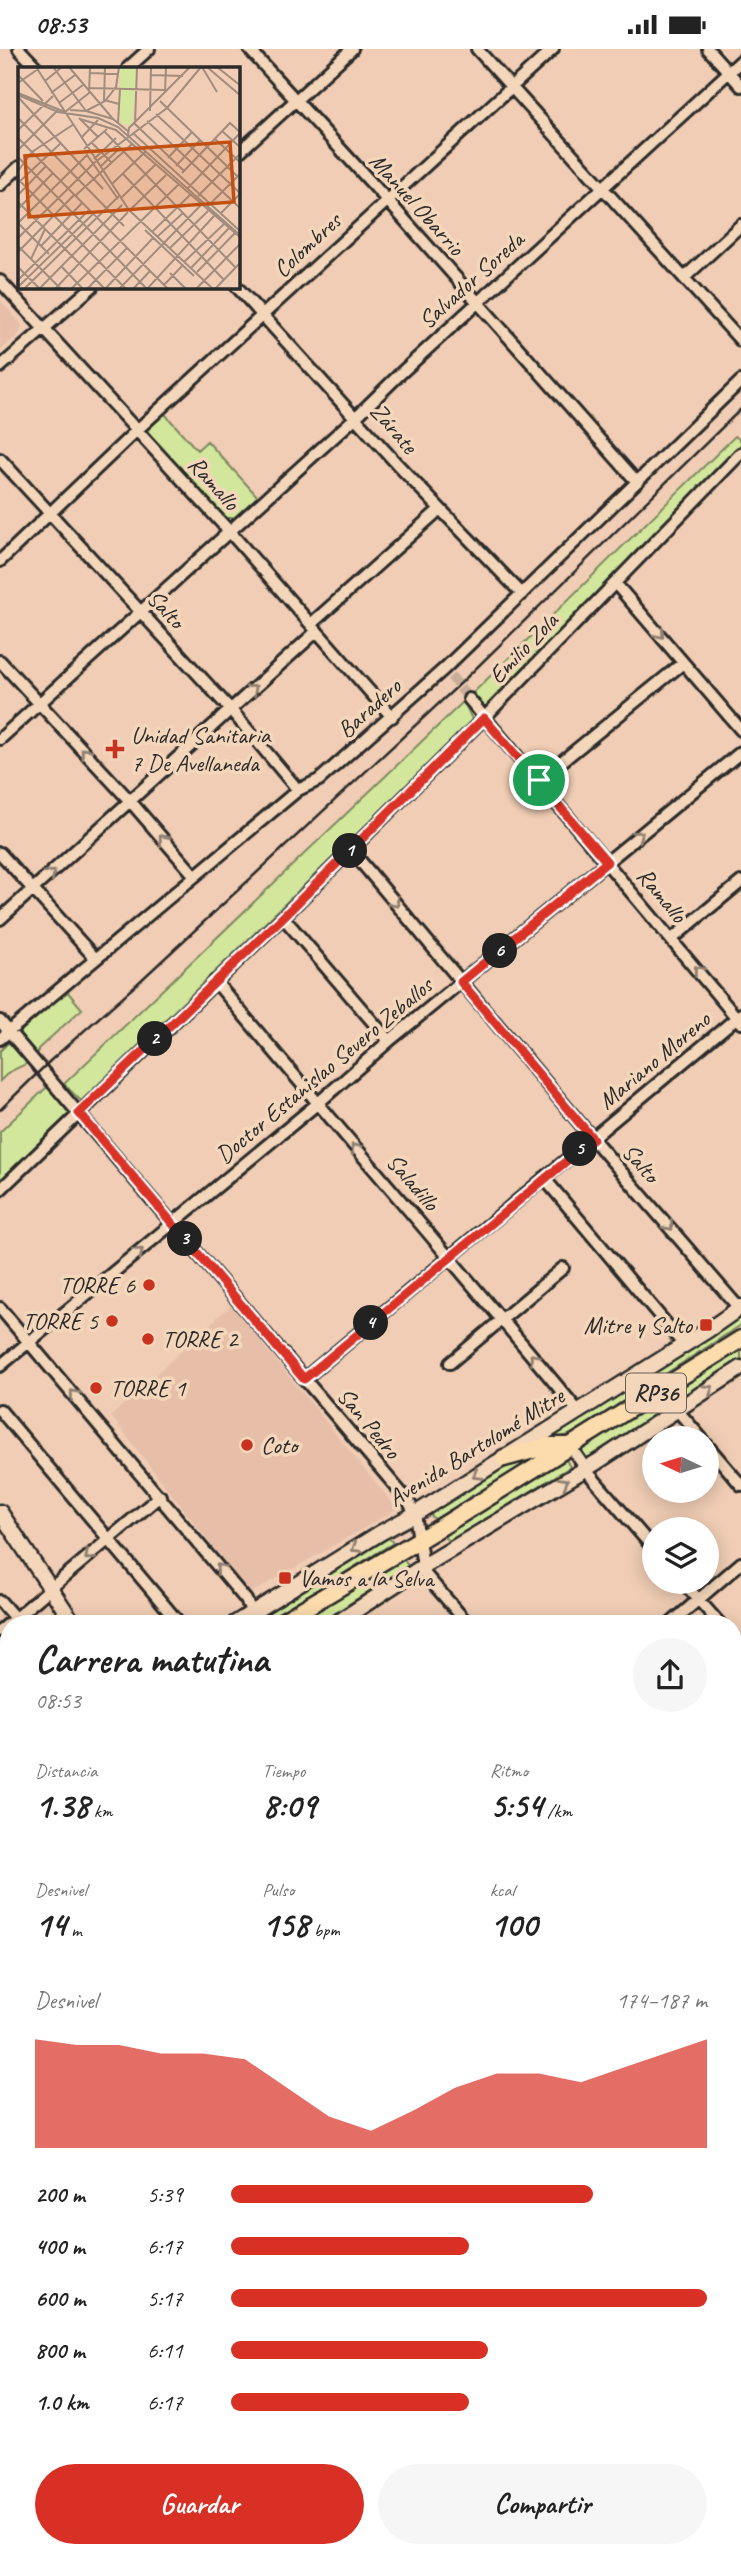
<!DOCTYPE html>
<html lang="es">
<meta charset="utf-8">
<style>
:root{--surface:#fff;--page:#f6f6f6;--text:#222;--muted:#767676;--accent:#d93025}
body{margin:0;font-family:Caveat,sans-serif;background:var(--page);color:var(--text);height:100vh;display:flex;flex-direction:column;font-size:26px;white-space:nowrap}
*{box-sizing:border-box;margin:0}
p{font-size:23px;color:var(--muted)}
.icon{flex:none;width:38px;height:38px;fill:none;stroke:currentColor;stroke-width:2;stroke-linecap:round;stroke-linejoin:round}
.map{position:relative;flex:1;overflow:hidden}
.sheet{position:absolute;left:0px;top:1566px;width:742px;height:943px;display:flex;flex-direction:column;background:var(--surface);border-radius:28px 28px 0 0;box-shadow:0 4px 18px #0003}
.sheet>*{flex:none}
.needle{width:46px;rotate:274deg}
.buttons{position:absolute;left:642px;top:1377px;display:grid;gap:14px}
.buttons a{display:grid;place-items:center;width:77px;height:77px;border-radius:50%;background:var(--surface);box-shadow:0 4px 18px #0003;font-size:35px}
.pin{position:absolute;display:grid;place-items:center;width:60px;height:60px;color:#fff;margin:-30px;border:4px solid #fff;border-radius:50%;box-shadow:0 2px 7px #0007}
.km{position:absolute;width:35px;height:35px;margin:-18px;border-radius:50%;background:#222;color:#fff;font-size:19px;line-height:35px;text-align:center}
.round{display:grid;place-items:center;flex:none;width:74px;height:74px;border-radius:37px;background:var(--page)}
.overview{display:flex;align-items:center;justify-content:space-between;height:119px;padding:0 35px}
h1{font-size:38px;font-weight:700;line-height:52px}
.metrics{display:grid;grid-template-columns:repeat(3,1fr);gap:10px;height:119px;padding:7px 35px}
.metrics div{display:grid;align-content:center}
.metrics b{font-size:35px;font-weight:700}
.metrics small{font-size:19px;font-weight:400}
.metrics p{font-size:19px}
.chart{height:196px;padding:14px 35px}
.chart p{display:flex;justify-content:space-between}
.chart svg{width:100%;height:126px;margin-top:7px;fill:var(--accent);opacity:.7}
.action{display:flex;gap:14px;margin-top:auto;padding:14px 35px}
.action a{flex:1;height:80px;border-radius:42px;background:var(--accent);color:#fff;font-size:28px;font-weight:700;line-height:80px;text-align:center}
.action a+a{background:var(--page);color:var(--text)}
ul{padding:0 35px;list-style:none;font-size:23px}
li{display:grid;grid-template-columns:112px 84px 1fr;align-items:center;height:52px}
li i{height:18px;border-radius:9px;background:var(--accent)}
.status{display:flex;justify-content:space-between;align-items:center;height:49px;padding:0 35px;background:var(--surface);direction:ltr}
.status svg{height:19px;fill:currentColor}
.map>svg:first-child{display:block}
.built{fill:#e7bfa9}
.green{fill:#d2e79b;stroke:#7e8963;stroke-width:2}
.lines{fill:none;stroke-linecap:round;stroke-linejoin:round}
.street-tunnel{stroke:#c9ad99;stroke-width:10;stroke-dasharray:10 5;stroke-linecap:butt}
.street-casing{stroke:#2b2b2b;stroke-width:16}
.secondary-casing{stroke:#2b2b2b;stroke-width:19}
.primary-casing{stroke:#2b2b2b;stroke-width:21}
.street{stroke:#f4d6ba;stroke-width:10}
.secondary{stroke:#f4d6ba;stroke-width:14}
.primary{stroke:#fcdcac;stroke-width:16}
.rail{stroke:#2b2b2b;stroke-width:2.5}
.oneway{stroke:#908072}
.route-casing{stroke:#fff;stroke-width:14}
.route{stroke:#d93025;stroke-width:9}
.poi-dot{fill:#c8321e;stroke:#f4d6ba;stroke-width:2.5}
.labels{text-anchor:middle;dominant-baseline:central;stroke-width:7;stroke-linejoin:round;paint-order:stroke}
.shield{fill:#f4d6ba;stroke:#675e56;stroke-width:2}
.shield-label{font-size:23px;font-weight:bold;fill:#2b2b2b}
.street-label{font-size:24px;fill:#2b2b2b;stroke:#f4d6ba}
.poi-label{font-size:24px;fill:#2b2b2b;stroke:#f4d6ba;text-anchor:start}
.inset-road{fill:none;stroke:#a18c7d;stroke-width:2}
.view{fill:#c25012;fill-opacity:0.15;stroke:#c25012;stroke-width:3.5}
.inset-edge{fill:none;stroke:#2b2b2b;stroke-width:3.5}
</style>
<div class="status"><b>08:53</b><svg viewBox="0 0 49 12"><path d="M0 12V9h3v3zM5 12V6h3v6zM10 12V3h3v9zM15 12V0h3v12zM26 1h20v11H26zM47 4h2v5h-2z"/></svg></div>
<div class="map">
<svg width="741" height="2509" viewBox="0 0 741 2509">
<rect width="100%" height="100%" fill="#f0cdb4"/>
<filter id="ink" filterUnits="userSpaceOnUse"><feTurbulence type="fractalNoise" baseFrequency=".0143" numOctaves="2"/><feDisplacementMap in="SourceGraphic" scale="14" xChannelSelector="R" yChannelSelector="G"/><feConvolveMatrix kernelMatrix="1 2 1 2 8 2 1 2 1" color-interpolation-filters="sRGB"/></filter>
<g filter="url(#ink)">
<path class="built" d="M0,251L22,276L20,284L0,302Z
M231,1256L397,1460L249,1545L111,1367Z
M0,1557L15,1575H9V1689L0,1694Z"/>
<path class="green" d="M164,364L197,401L207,392L258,448L234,469H224L147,384L148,377Z
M735,387L741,392V396L486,660L471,646Z
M464,652L473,673L81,1052L64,1035Z
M66,941L82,960L38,1000V1007L19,984Z
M10,992L28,1014L9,1023L0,1032V1002Z
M48,1037L70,1064L0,1132V1083Z
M741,1263V1276L583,1378L569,1386L538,1393Z
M741,1301V1312L674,1359L588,1411L582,1404L583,1399Z
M550,1400L435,1470L432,1468L431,1464L524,1406Z
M566,1411L570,1418L450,1492L445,1489L446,1485Z
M389,1489L393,1494L269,1570L266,1565Z
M403,1509L408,1517L318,1575H297Z
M0,2463L9,2470V2501H46L56,2509H0Z"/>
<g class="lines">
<path class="street-tunnel" d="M451,627L469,650"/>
<g class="street-casing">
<path id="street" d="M19,0L37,19
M249,0L387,151L637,433
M477,0L741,292
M708,0L741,37
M128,19L149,0
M238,104L352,0
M0,136L19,118
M684,229L741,176
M0,232L229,482L392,668
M237,238L397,415L522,545
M0,318L92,238
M0,410L231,661L298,741
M0,512L137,381L553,0
M615,534L741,681
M311,575L440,460
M0,612L131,753L195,827
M469,650L741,974
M0,690L356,368L401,324L741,12
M539,731L683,614
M351,801L593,1090L739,1259
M0,804L95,909
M283,868L389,992
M0,870L317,582
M672,890L741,833
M215,932C335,1076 458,1217 578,1362
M0,972L409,1453L415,1465L424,1524L468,1575
M0,990L298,741L319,731L444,620L741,332
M544,1129L684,1296
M0,1141L283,868L484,669L741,404
M0,1259L246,1551L257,1575
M450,1314L563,1219
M0,1317L317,1055L389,992L741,703
M304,1330L741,965
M0,1361L180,1575
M678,1362L702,1390
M707,1396L741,1436
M570,1397L591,1427L654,1500
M683,1533L720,1575
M0,1552L20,1575
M670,1575L741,1514
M0,1582L160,1447
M733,1590L741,1598
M733,1793L741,1802
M0,1952L9,1944
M733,1969L741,1977
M0,2004L9,2016
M733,2079L741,2087
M0,2151L9,2143
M733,2188L741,2197
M0,2224L9,2235
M733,2229L741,2223
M0,2454L9,2461
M733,2470L741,2464
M56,2501L66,2509
M222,2501L229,2509
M355,2501L362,2509
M518,2501L525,2509
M112,2509L123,2501
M414,2509L423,2501
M689,2509L698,2501"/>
</g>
<g class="secondary-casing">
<path id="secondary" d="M0,1463L74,1575
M234,1575L380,1484L415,1465L708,1281L741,1258
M335,1575L422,1518L597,1413L741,1319
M733,1747L741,1740
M733,2373L741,2381
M0,2377L9,2370"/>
</g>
<g class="primary-casing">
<path id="primary" d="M504,1409L548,1397H570
M278,1575L444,1476L741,1290
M0,1729L9,1725
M0,1763L9,1760"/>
</g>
<use href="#street" class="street"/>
<use href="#secondary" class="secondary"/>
<use href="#primary" class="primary"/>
<path class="rail" d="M0,1061L51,1011L137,935L462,633L741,360"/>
</g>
<defs><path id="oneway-chevron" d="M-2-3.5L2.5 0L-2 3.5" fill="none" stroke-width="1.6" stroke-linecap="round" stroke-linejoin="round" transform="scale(1.75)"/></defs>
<g class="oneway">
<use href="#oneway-chevron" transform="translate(660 585) rotate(50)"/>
<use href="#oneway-chevron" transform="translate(253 640) rotate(-42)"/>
<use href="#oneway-chevron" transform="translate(85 703) rotate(-133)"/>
<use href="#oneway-chevron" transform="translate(639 786) rotate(-39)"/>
<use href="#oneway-chevron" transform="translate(163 790) rotate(-131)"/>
<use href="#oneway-chevron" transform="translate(51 825) rotate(-42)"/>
<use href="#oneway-chevron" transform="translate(395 854) rotate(50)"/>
<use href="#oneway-chevron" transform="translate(698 921) rotate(-129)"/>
<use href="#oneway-chevron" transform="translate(355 1099) rotate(-131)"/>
<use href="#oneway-chevron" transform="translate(669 1177) rotate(49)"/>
<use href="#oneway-chevron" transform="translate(139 1203) rotate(-39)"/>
<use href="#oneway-chevron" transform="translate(534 1309) rotate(-130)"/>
<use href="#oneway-chevron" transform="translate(709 1340) rotate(-34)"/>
<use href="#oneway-chevron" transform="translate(74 1345) rotate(-130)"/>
<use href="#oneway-chevron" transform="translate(477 1426) rotate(148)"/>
<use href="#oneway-chevron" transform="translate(564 1433) rotate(-30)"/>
<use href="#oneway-chevron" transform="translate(356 1499) rotate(148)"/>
<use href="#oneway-chevron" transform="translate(89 1507) rotate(139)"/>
<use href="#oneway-chevron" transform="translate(220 1519) rotate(-130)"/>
</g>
</g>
<g class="lines" filter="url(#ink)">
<g class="route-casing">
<path id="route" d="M484,669L607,813L461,933L593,1090L304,1330L79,1064L283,868Z"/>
</g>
<use href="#route" class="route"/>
</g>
<g class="poi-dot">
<path d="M111.5 689.5h7v7h7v7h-7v7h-7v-7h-7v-7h7z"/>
<circle cx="149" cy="1236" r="7"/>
<circle cx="112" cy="1272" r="7"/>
<rect x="699" y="1269" width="14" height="14" rx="3.5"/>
<circle cx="148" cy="1290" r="7"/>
<circle cx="96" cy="1339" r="7"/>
<circle cx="247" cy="1396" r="7"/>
<rect x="278" y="1522" width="14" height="14" rx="3.5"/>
</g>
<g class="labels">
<rect class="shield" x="626" y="1324.5" width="60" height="39" rx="5"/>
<g class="shield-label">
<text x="656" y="1344">RP36</text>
</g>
<g class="street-label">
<text transform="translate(417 155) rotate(48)">Manuel Obarrio</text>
<text transform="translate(307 196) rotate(-43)">Colombres</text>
<text transform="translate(471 231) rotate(-42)">Salvador Soreda</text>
<text transform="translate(394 379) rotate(49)">Zárate</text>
<text transform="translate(214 434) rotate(48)">Ramallo</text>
<text transform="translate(166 560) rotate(47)">Salto</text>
<text transform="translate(523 599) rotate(-46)">Emilio Zola</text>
<text transform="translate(369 659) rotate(-42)">Baradero</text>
<text transform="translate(662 846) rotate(50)">Ramallo</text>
<text transform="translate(654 1011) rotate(-40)">Mariano Moreno</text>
<text transform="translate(324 1021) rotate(-40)">Doctor Estanislao Severo Zeballos</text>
<text transform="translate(641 1114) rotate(49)">Salto</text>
<text transform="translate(413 1133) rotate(49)">Saladillo</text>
<text transform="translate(369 1374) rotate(50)">San Pedro</text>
<text transform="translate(476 1398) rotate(-32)">Avenida Bartolomé Mitre</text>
</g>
<g class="poi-label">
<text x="131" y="686">Unidad Sanitaria<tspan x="131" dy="28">7 De Avellaneda</tspan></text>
<text x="135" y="1236" text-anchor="end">TORRE 6</text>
<text x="98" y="1272" text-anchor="end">TORRE 5</text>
<text x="692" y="1276" text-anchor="end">Mitre y Salto</text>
<text x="162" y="1290">TORRE 2</text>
<text x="110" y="1339">TORRE 1</text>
<text x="261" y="1396">Coto</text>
<text x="299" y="1529">Vamos a la Selva</text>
</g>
</g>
<g transform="translate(18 18)">
<rect width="222" height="222" fill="#f0cdb4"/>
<path d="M102,0H118L117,21H102ZM103,22L117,23L114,58L104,57L101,50Z" fill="#d2e79b"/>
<path class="inset-road" d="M18,0L111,143L195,222M35,0L68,44M51,0L95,52M87,0L86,33L101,37M119,0L117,57L166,104M184,0L199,25M189,0L223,29M199,0L223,19M72,6L101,7M0,8L25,34M133,8L165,9M27,14L44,0M0,16L23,0M72,21L147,23M147,25L148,0M0,26L47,45M33,26L57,8M0,28L40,45L80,51L100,60L223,169M0,30L85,122M142,34L219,109M41,36L65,18M52,43L68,44L87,34L98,20L101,0M68,44L95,52L111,65M132,44L133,0M47,45L71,26L72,0M138,47L223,127M0,51L106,159M61,51L80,70M62,52L98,63L223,171M129,54L223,142M100,56L102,22M0,63L35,29M86,64L217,200M204,64L223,81M116,67L223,165M110,68L111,61L172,0M0,71L150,222M63,71L80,53M197,72L223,96M74,76L94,96M66,82L89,62M0,83L40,43M0,90L129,222L196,149M150,91L174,65M76,92L98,71M158,99L182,73M82,100L102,81M0,104L14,85L56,57M164,106L212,56L223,66M105,107L206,213M0,112L108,222M0,116L43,76M94,117L127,85M170,121L223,65M0,128L28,99M57,129L114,77M180,129L223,86M104,130L137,98M0,135L87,222L135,171M190,139L223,106M0,142L35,106M113,142L148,108M202,147L223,126M0,156L69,88L100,132M0,156L31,187M127,163L176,209M134,165L172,128M139,170L165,146M0,171L76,96L149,41L183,0M0,179L43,222M23,179L64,136M151,182L190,144M0,185L56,128M13,192L27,162M166,195L206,157M43,199L65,222M0,200L22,222M173,201L211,161M179,205L217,166M152,206L168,222M0,213L71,143M146,218L164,199M0,220L75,147M6,222L101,129M21,222L104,138M37,222L110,145M53,222L161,117M69,222L109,181M101,222L183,138M115,222L132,204M178,222L223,176M197,222L223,195"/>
<path class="view" d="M212,75L216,135L11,150L7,89Z"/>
<rect width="222" height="222" class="inset-edge"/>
</g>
</svg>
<div class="buttons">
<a><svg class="needle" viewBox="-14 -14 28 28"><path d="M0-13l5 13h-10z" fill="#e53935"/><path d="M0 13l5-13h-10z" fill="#767676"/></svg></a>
<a><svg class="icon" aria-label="layers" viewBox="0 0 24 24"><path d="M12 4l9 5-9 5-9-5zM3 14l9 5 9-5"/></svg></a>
</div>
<div class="pin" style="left:539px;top:731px;background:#1e9e55"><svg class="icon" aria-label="arrive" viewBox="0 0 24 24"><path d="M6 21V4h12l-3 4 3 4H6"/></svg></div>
<b class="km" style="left:350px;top:802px">1</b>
<b class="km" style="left:155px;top:990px">2</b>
<b class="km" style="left:185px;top:1190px">3</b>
<b class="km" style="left:371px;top:1274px">4</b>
<b class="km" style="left:580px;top:1100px">5</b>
<b class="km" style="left:500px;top:902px">6</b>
<section class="sheet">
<div class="overview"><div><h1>Carrera matutina</h1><p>08:53</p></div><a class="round"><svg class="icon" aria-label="share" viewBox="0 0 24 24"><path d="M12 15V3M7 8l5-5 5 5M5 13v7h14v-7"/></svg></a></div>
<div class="metrics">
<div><p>Distancia</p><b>1.38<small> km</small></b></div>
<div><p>Tiempo</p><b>8:09</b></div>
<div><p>Ritmo</p><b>5:54<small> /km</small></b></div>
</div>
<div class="metrics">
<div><p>Desnivel</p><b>14<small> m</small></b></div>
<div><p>Pulso</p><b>158<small> bpm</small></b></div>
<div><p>kcal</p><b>100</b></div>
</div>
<div class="chart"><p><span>Desnivel</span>174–187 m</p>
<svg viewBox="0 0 160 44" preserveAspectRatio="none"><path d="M0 44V6L10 8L20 8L30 11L40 11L50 13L60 23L70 33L80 38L90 31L100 23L110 18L120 18L130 21L140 16L150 11L160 6V44z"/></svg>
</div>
<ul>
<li><b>200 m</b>5:39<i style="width:76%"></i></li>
<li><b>400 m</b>6:17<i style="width:50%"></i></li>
<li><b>600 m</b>5:17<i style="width:100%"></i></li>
<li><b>800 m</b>6:11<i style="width:54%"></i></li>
<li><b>1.0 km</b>6:17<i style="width:50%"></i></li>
</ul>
<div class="action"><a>Guardar</a><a>Compartir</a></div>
</section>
</div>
